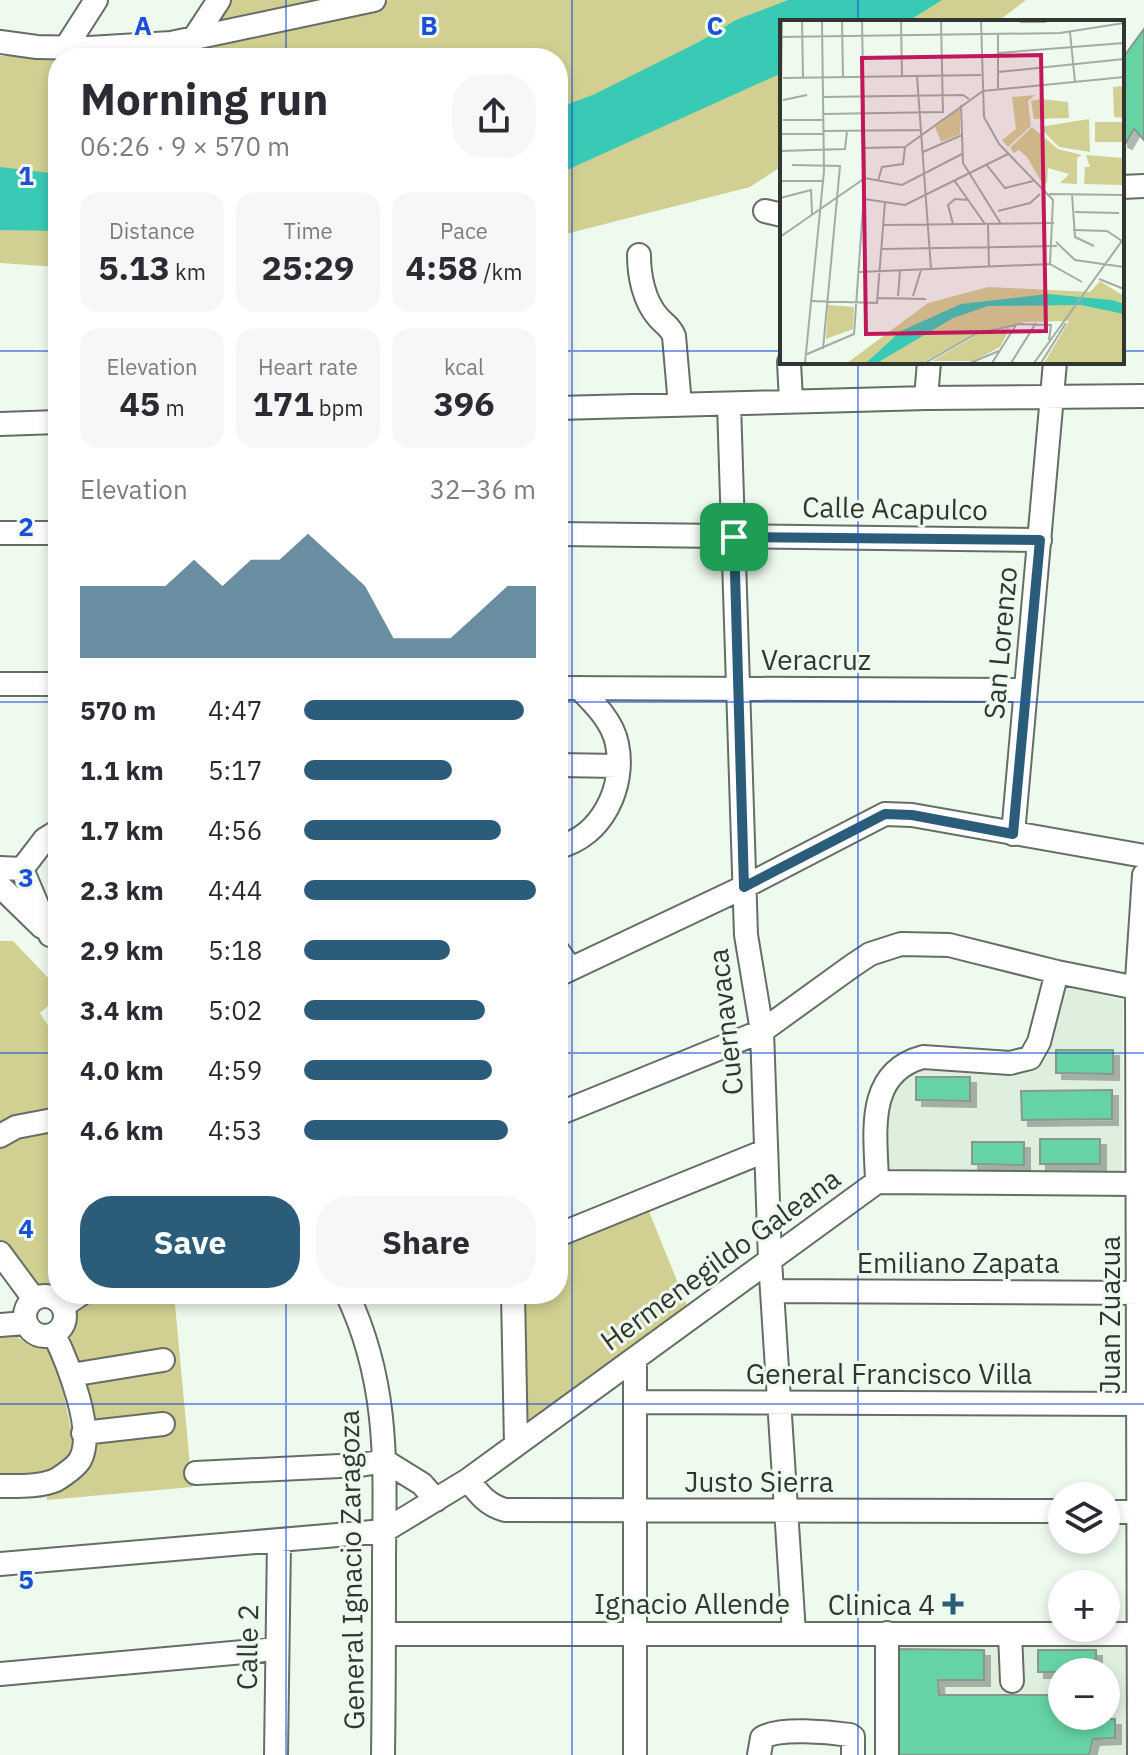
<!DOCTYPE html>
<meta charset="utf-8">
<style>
:root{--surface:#fff;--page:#f7f7f7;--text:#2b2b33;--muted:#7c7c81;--accent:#2b5d7a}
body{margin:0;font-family:"IBM Plex Sans",sans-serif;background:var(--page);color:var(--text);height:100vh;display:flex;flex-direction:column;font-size:30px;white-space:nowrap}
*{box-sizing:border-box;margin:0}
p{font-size:26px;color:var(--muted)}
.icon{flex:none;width:44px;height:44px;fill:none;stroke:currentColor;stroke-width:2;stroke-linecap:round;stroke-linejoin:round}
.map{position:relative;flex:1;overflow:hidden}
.drawer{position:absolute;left:48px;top:48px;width:520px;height:1256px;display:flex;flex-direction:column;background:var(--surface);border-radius:32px;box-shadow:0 4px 12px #0003}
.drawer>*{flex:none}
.tools{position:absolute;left:1048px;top:1482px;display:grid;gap:16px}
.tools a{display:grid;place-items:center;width:72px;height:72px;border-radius:50%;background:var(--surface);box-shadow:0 4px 12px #0003;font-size:40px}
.pin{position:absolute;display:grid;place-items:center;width:68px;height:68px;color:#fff;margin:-34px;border-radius:16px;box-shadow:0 4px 12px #0006}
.round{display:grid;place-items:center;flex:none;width:84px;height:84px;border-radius:32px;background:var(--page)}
.summary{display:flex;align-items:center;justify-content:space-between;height:136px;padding:0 32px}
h1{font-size:44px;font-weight:700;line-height:60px}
.stats{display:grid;grid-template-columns:repeat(3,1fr);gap:12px;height:136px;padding:8px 32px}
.stats div{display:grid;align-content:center;border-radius:20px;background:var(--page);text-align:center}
.stats b{font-size:34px;font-weight:700}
.stats small{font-size:22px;font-weight:400}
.stats p{font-size:22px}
.chart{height:224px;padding:16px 32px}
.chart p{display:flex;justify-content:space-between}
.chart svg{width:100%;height:144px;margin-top:8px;fill:var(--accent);opacity:.7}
.cta{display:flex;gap:16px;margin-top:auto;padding:16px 32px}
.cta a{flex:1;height:92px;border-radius:32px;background:var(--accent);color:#fff;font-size:32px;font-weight:700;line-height:92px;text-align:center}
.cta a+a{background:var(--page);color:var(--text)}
ul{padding:0 32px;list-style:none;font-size:26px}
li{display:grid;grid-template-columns:128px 96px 1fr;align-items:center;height:60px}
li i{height:20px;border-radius:10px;background:var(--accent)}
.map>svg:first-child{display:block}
.built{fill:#dfefde;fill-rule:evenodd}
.green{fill:#d1d092}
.water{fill:#38cab5}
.building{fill:#66d3a4;stroke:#8a9790;stroke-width:2;filter:url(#shadow)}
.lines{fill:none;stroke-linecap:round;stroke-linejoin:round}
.minor-casing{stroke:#656e64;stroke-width:26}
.minor{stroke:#fff;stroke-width:22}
.route-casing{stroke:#fff;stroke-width:16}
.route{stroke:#2b5d7a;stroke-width:10}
.grid{fill:none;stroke:#1d4ed8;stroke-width:2;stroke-opacity:0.55}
.poi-dot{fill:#2b5d7a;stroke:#effaef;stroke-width:3}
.labels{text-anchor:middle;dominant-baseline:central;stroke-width:6;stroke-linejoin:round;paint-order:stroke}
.street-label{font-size:28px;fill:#323632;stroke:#effaef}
.poi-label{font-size:28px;fill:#323632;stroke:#effaef;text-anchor:end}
.inset-road{fill:none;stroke:#a3aca3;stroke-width:2}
.view{fill:#c2185b;fill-opacity:0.15;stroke:#c2185b;stroke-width:4}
.inset-edge{fill:none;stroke:#323632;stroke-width:4}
.grid-label{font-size:26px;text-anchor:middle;font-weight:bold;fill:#1d4ed8;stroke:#effaef;stroke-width:6;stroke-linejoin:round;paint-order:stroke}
</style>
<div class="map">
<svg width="1144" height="1755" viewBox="0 0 1144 1755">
<defs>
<filter id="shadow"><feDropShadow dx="6" dy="6" stdDeviation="0" flood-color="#0004"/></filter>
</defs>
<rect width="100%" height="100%" fill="#effaef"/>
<path class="built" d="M1065,986L1123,1000L1122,1176H887L881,1120L891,1088L911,1072L932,1068L1003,1075H1020L1033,1070L1044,1061L1051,1047Z
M892,1642H1130V1755H893ZM1062,1672H1106V1716H1062Z"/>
<path class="green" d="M229,0H343L223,25L217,18Z
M390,0H1026L997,22H782V166L750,187L558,236V58H58V267L0,263V56L141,55Z
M0,941H13L58,988V997L40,1013L58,1041V1288L39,1287L0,1239Z
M648,1209L688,1308L527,1422L525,1294H558V1246Z
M93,1294H174L192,1487L47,1500V1496L75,1483L90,1466L93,1405L69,1333L76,1322L73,1306Z
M10,1332L32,1347L54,1348L74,1444C73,1451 72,1458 68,1462C55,1476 22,1474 5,1476H0V1333Z"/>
<path class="water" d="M788,0H942L907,22H782V73L558,174V108L595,94L699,42L736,20Z
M0,167L58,174V231L0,230Z"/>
<path class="building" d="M1144,29V140L1134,129L1126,143L1122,141V59Z
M1056,1050H1113V1074L1056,1073Z
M916,1077H970V1101L916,1100Z
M1112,1090V1119L1022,1120L1021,1091Z
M1040,1139H1100V1164H1040Z
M972,1142H1024V1165L972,1164Z
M896,1649L984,1650V1680H938L939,1695H1062V1716H1105V1719H1115V1738L1093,1739L1089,1755H897Z
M1038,1650H1096V1672H1062V1687H1055V1672H1038Z"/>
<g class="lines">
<g class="minor-casing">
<path id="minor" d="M194,38L219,0
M0,42L37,47L89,48L171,43L374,0
M66,47L96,0
M1122,187L1144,186
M765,211L782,215
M639,255C639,276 644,301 658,317C664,324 670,326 674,336L680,405
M789,362L791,401
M926,398L929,362
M729,404L746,935L762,1031L770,1260L794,1633
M558,408L926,398L1144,396
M0,424L58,422
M0,533H58
M558,534L1040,540
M0,684H58
M558,688L1026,690
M558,765L618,766
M1013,834L1055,362
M558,847C602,837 626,786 617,744C613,722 594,703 579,688
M0,868L22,869L50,935
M22,869L45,839L58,831
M0,886L42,927
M558,951L571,969
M558,975L744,887L885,814L912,815L1144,856
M558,1114L762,1031L852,966L870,954L901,944L949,945L1057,972L1137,988L1144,984
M0,1136L16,1127L58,1119
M877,1182C876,1135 864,1073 923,1057L1010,1063L1030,1058L1039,1042L1057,972
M558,1235L765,1151
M0,1253L34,1299
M772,1291L1144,1293
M347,1294C389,1382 385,1464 384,1558C384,1624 384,1689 383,1755
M513,1294L516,1445
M25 1316a20 20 0 1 1 40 0a20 20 0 1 1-40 0Z
M63,1306L81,1294
M0,1325L25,1323
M635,1359V1755
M71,1375L163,1360
M635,1402L1144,1404
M83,1433L163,1424
M196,1473L360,1465L385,1461L422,1484L436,1500
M468,1480C479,1494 487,1505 505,1510L1062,1511
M0,1486C18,1486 40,1487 56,1480C64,1475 75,1468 80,1460C96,1432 67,1361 54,1334
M1106,1512H1144
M0,1564L384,1531L468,1480L877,1182L1137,1184
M384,1634H1144
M1010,1634L1012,1681
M0,1674L277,1649
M276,1755L279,1541
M759,1755L762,1738C778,1727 830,1732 850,1735L853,1737V1755
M887,1755V1633
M1139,1755L1137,980L1144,875"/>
</g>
<use href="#minor" class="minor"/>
</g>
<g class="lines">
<g class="route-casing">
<path id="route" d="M734,537L1040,540L1013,834L912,815L885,814L744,887Z"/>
</g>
<use href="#route" class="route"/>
</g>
<path class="grid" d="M286,0V58M572,0V1755M858,0V22M0,351H58M558,351H782M1122,351H1144M858,362V1755M0,702H58M558,702H1144M0,1053H58M558,1053H1144M286,1294V1755M0,1404H1144"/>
<path class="poi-dot" d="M949 1592h8v8h8v8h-8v8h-8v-8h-8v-8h8z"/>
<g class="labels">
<g class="street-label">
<text transform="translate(895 508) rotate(1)">Calle Acapulco</text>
<text transform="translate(1000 643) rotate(-85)">San Lorenzo</text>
<text x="816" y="659">Veracruz</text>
<text transform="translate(725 1022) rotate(-96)">Cuernavaca</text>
<text transform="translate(720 1259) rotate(-36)">Hermenegildo Galeana</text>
<text x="958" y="1262">Emiliano Zapata</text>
<text transform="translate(1109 1315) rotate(-90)">Juan Zuazua</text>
<text x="889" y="1373">General Francisco Villa</text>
<text x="759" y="1481">Justo Sierra</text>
<text transform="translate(351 1570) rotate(-91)">General Ignacio Zaragoza</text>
<text x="692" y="1603">Ignacio Allende</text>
<text transform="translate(247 1647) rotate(-89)">Calle 2</text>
</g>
<g class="poi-label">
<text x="935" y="1604">Clinica 4</text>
</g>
</g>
<g transform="translate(780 20)">
<rect width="344" height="344" fill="#effaef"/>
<path d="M344,66V98L334,97L333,67ZM255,75L248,81L251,106L228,127L222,120L236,109L232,77ZM261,79L288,82L289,98L254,99L251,81ZM180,88V114L161,122L155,107ZM309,99L310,132L279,127L259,107ZM315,102H344V122H315ZM252,107L278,129L302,135L297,138V164L280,163L289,154L268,148L267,163H262L247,137L239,130L234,133L230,128ZM306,135L343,138L342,165L304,164L305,147H310ZM320,261L344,276V343H264L289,301L244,302L197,314L142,343H67L148,283L208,267L310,272ZM48,285L74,287L73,309L46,319ZM231,307L220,327L194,341H152L197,315Z" fill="#d1d092"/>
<path d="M268,274L332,280L344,284V294L301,285L208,286L173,298L97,343H86L121,311L181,284Z" fill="#38cab5"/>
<path class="inset-road" d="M22,1L23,57M62,1L63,57M121,1L122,56M161,1L163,93M201,1L204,97L219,124L273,180L270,244M240,2H266M290,12L295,62M218,13V69M0,17L280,13L344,3M218,33L344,23M218,52L344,39M137,56L151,249M3,58L201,55M43,77L183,75L189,79M3,80L27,75M181,85L183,143L221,204M43,94L163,92M3,100H44M44,111L141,110M0,114H44M0,125L2,1M84,128L125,127L203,71L344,57M0,131L65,129L67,111M143,132L182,115M206,144L225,168L253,161M12,145L60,146L43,329M174,160L205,204M0,161H43M98,161L102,147L123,144L125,127M269,174L344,175M292,174L295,217L314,226M0,178L31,170L32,194M84,179L125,185L228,134M218,191L250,183L260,174M295,192L339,193M173,204L168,185L175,179L189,180M208,204L209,247M103,205L274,203M293,210L327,211L342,221M0,217L85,158L122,165L182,134M276,222L295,240L344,247M101,229L277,226M270,244L302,262M79,252L270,244M319,259L344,269M118,276L120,251M133,276L141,250M98,278L146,279M30,281L97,283L105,182M25,335L74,314L85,160L82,1M25,343L44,151L42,1M145,343L196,314L239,304L271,305L269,320M190,343L219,331M212,343L236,305M231,343L256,303M254,343L344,218M261,343L286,303"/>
<path class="view" d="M261,35L266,311L86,314L82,38Z"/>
<rect width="344" height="344" class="inset-edge"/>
</g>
<g class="grid-label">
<text x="143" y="35">A</text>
<text x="429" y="35">B</text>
<text x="715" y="35">C</text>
<text x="26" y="185">1</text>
<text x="26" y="536">2</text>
<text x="26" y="887">3</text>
<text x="26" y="1238">4</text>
<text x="26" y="1589">5</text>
</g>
</svg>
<div class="tools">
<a><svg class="icon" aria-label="layers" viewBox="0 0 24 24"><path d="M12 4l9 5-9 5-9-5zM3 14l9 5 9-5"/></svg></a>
<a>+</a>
<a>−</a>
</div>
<div class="pin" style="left:734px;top:537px;background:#1e9e55"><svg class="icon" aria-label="arrive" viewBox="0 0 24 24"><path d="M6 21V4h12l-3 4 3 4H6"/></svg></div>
<section class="drawer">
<div class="summary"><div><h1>Morning run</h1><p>06:26 · 9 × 570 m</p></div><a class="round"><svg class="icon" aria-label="share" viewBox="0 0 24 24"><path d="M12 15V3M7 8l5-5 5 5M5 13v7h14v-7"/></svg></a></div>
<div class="stats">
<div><p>Distance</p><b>5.13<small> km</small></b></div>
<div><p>Time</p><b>25:29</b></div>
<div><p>Pace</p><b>4:58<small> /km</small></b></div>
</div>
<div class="stats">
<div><p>Elevation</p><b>45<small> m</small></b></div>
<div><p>Heart rate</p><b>171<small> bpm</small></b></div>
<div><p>kcal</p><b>396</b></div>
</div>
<div class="chart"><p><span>Elevation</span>32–36 m</p>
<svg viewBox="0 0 160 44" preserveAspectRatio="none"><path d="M0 44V22L10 22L20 22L30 22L40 14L50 22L60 14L70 14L80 6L90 14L100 22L110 38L120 38L130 38L140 30L150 22L160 22V44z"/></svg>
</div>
<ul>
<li><b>570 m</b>4:47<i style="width:95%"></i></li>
<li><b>1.1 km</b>5:17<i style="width:64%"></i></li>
<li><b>1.7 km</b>4:56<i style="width:85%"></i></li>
<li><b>2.3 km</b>4:44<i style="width:100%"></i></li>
<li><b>2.9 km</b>5:18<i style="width:63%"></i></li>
<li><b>3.4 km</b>5:02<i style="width:78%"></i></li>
<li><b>4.0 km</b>4:59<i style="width:81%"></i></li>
<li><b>4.6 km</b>4:53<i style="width:88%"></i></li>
</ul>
<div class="cta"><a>Save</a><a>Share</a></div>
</section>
</div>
